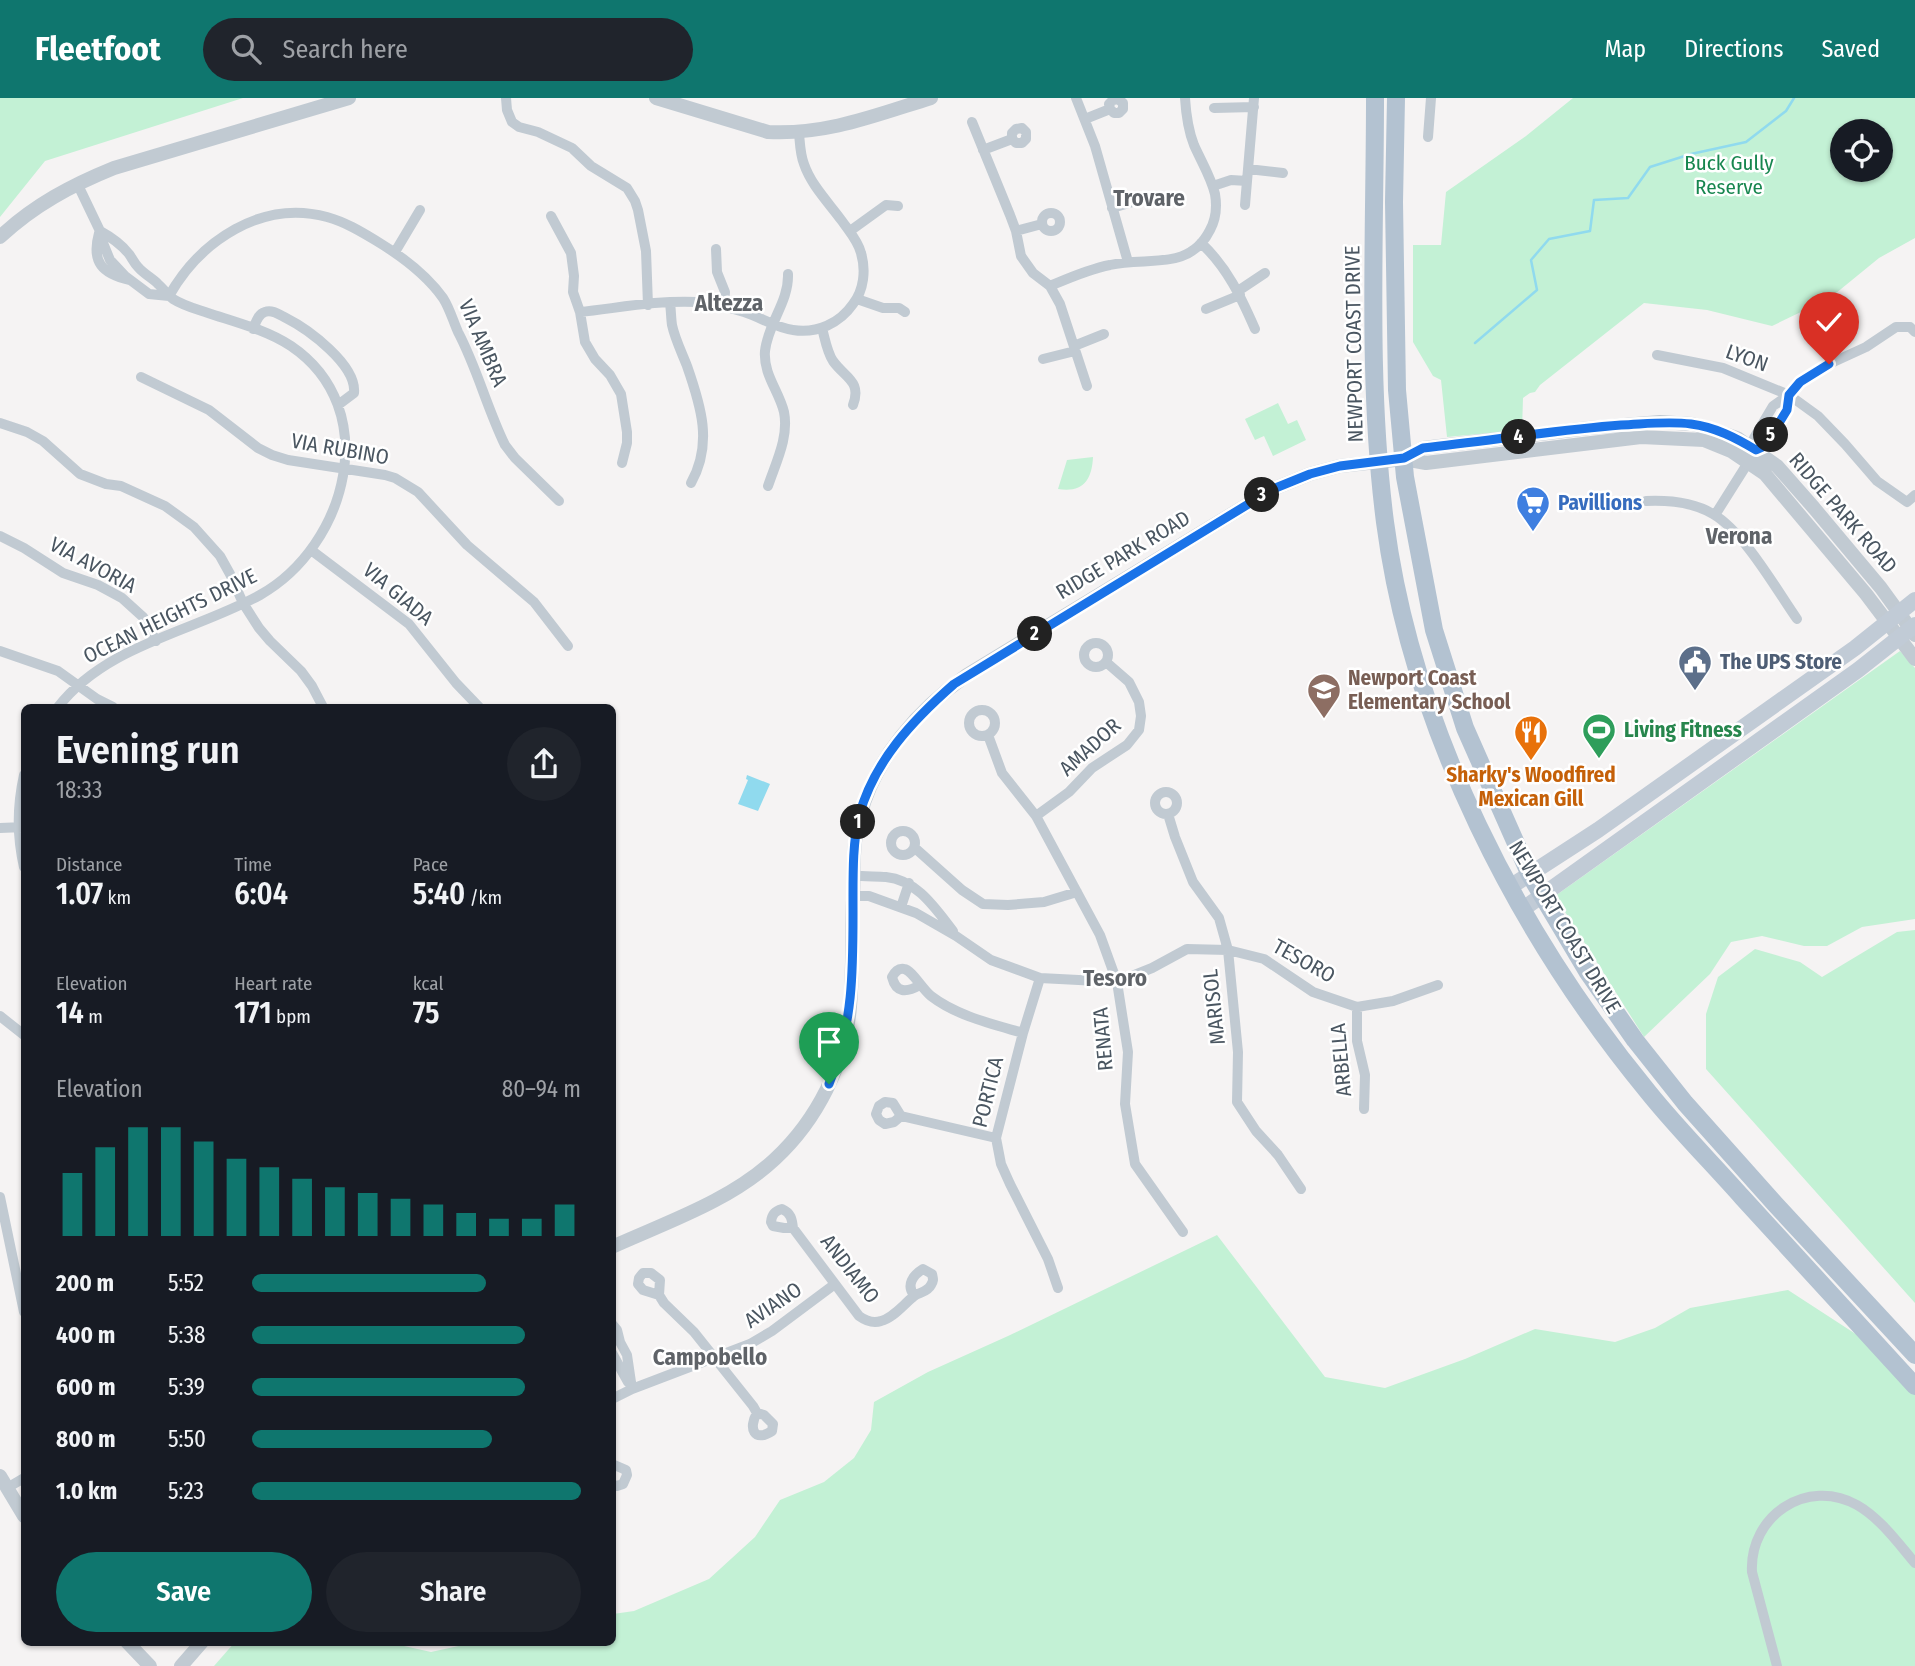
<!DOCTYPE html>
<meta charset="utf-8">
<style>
:root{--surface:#171b24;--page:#20242c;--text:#f1f3f6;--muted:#9ea1a6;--accent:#0f766e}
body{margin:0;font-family:"Fira Sans Condensed",sans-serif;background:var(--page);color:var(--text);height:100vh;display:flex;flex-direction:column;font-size:26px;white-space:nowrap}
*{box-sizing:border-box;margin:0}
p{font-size:23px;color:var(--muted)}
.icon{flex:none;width:38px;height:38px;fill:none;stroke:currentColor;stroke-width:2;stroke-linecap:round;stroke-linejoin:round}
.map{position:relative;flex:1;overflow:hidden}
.panel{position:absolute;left:21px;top:606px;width:595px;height:942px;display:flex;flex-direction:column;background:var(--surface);border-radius:10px;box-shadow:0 2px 5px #0004}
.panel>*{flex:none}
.controls{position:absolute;left:1830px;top:21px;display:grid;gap:14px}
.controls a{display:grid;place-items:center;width:63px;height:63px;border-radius:50%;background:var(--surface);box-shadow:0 2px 5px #0004;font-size:35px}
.pin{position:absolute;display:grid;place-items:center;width:60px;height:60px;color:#fff;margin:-72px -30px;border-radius:50% 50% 50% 0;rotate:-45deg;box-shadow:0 0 7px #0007}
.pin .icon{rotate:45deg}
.km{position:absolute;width:35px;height:35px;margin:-18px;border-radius:50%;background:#222;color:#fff;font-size:19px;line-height:35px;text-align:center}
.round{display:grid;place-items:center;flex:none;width:74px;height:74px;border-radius:37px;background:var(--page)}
.headline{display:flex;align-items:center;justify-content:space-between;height:119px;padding:0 35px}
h1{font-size:38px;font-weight:600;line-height:52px}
.metrics{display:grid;grid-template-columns:repeat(3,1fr);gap:10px;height:119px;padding:7px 35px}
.metrics div{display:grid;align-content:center}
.metrics b{font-size:30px;font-weight:600}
.metrics small{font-size:19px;font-weight:400}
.metrics p{font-size:19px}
.chart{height:196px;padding:14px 35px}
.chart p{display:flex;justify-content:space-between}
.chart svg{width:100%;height:126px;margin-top:7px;stroke:var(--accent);stroke-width:6}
.primary-button{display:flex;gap:14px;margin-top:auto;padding:14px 35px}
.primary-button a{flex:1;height:80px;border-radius:42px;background:var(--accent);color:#fff;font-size:28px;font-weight:600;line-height:80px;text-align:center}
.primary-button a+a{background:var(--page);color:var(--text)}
ul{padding:0 35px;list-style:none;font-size:23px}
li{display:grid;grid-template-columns:112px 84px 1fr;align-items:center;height:52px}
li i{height:18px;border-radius:9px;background:var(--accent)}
header{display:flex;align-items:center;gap:42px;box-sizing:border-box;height:98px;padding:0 35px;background:var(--accent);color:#fff}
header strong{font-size:33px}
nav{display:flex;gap:38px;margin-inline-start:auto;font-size:24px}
.search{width:490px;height:63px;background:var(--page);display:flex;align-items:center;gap:18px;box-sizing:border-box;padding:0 24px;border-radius:38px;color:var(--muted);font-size:26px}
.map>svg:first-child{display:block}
.green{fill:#c3f1d5;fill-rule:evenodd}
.water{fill:#90daee}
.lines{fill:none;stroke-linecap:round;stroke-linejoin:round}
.stream{stroke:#90daee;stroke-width:2.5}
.minor{stroke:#c1cad2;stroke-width:10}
.tertiary{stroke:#c1cad2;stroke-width:14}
.secondary{stroke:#c1cbd6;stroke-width:16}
.primary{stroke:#b3c2d1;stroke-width:18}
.route-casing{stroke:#fff;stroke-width:14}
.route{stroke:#1a73e8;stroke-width:9}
.labels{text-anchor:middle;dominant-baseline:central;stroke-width:5;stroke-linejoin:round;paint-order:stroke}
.park-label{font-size:21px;fill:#17864f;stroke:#fff}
.street-label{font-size:21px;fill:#4a5661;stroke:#fff}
.shop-label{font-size:21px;font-weight:bold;fill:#366cbe;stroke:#fff;text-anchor:start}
.service-label{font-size:21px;font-weight:bold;fill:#4e5e75;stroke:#fff;text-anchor:start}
.education-label{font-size:21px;font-weight:bold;fill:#785e54;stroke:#fff;text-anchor:start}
.leisure-label{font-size:21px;font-weight:bold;fill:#27864d;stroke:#fff;text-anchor:start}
.food-label{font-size:21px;font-weight:bold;fill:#c56008;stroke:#fff}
.neighbourhood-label{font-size:23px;font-weight:bold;fill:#5f6368;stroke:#fff}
</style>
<header>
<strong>Fleetfoot</strong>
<div class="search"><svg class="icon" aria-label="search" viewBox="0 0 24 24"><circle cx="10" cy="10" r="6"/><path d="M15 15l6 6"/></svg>Search here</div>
<nav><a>Map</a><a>Directions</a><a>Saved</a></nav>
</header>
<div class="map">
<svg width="1915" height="1568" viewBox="0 0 1915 1568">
<rect width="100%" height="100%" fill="#f5f3f3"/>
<path class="green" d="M0,0H243L45,63L0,119Z
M1573,0H1915V140L1879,160L1830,200L1772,228L1707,212L1644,205L1540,287L1535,294L1530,295L1523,300L1522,332L1447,339L1441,282L1433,278L1413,244V147H1441L1446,94L1526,38ZM1843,33H1881V72H1843Z
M1278,305L1288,326L1297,322L1306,342L1273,358L1264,338L1255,342L1245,321Z
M1093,359C1092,382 1083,395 1058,391L1067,362Z
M1900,553L1915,570V821L1862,829L1827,848H1804L1762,838L1731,844L1710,876L1644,939L1555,798Z
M1915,832V1205L1706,971V916L1718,879L1755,851L1800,864L1822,879L1897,834Z
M1217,1137L1325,1279L1385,1290L1465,1261L1535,1231L1615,1244L1655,1230L1690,1210L1788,1192L1888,1257L1915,1292V1568H214L235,1544H386L431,1554L477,1544H612L613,1516L634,1513L709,1481L755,1439L780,1402L824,1384L854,1360L871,1332L874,1304L928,1274L1008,1238Z"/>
<path class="water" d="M747,677L770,686L758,713L738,706L748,682L746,681Z"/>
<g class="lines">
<path class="stream" d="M1475,245L1537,192L1531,162L1549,141L1590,133L1594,102L1628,100L1650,69L1691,56L1746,44L1786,13L1794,0"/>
<path class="minor" d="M506,0L507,12L512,24L519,29L538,34L572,50L591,68L627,90L635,103L638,112L646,153L648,207
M1076,0L1095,48L1128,164
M1214,10L1254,9
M1085,21L1110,11L1114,15H1119L1123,11V5L1118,1L1113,2L1109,6L1110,11
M972,24L1010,117L1016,133L1021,158L1033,175L1050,188L1060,206L1087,288
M1428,39L1431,0
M983,52L1012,41L1016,45H1022L1026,41V34L1022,30L1016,31L1012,35V41
M1248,71L1283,75
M77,85L100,133L103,145L110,162L125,178L149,196L169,198
M1213,88L1231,82L1247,83
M1245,107L1254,0
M1112,110L1143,101
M1042 124a9 9 0 1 1 18 0a9 9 0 1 1-18 0Z
M551,118L571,155L574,178L573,194L580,214L585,244L595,261L610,277L621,296L627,334V345L622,365
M850,133L886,107L898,108
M1016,133L1042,126
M99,135C91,164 102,176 130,182
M1201,145C1227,169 1241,199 1255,231
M716,151L717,174L725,194L724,208
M395,154L420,112
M1050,188C1069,180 1089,171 1110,167C1147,158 1189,174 1210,132C1216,121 1217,108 1215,96C1211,79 1201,63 1194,47C1188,32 1186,16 1185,0
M1238,193L1265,175
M169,198C200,143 262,101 327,119C345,124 360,133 375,142C400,157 426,176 443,200C450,211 453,223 458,234C477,270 487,310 505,347L515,360L559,403
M857,201L883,210H899L905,214
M670,205C671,212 671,220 672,227C675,241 682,255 687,268C701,308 713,346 691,385
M1206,211L1240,197
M580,214C618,210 658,202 697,204C713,205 728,209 744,214C760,219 776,230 793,232C817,236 840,225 853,206C864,192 866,172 861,155C858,143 849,133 842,123C829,105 811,87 804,66C800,56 800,45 799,35
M822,230C825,241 827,254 833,263C845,280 862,283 853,307
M253,231C256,224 258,216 265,214C272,211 280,217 286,220C308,231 357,267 354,295L338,307
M1074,248L1104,236
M1657,257L1723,270L1789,297L1818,318L1845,346L1877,383L1907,404L1915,397
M1043,261L1075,253
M141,279L209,312L258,350L272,357L288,362L385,377L395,380L418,394L467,447L534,504L568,548
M0,325L27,334L43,343L80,376L106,386L121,388L165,408L194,429L220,458L230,476L243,505L259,530L270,543L301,573L312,588L323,609
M1756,352L1754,340L1773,308L1789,297L1799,284L1829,266L1866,249L1896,229H1910L1915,234
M768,388C776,364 789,339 784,314C779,293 763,276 765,253C768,225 789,204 788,176
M1646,403C1669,402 1693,404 1713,416C1744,434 1776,491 1797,521
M1715,417L1756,352C1773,343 1786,317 1789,297
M0,438L24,450L63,475L98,487L122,500L143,519L156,543
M311,452L409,526L456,585L479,609
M1084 557a12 12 0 1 1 24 0a12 12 0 1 1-24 0Z
M0,553L58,573L97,601L113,609
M58,609C107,546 193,534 260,497C347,448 384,311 291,248C267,232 235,224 208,215C196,211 184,208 173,201C167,197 164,191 158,186C152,180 144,176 138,169C134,165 132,160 129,156C121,146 111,139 100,133
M969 625a13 13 0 1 1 26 0a13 13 0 1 1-26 0Z
M988,637L1002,675L1036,718L1100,837L1117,884L1128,954L1125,1006L1135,1066L1183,1134
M24,677C17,708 17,739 24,769
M1155 705a11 11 0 1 1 22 0a11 11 0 1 1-22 0Z
M1168,716L1175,739L1193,784L1219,820L1228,852L1238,954L1237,1004L1256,1033L1278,1057L1301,1091
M1036,718L1069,694L1092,670L1127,647L1139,632L1141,618L1139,604L1129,584L1106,564
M0,730L24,729
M891 745a12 12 0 1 1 24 0a12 12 0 1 1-24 0Z
M915,750L962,792L983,806L1008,807L1044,804L1077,794
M853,777C864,779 875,778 886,779C917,782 935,810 953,833
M853,798H869L916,815L956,838L991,862L1040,880L1117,884L1152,870L1187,851L1228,852L1264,861L1313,894L1357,909L1393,903L1438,887
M901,809L909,785
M1040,880L1023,935L996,1040L1001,1066L1010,1086L1048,1161L1058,1190
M920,887C906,895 896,895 892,879C895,874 898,870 904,871C912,872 922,891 931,898C957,918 992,926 1023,935
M1357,909V943L1365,977L1364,1011
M0,918L24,937
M901,1018L893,1005L885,1004L879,1008L876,1016L879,1022L885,1026L894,1024L901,1018L996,1040
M0,1099L24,1214
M793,1130H784L773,1128L771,1124C772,1116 775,1113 782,1111C791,1115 792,1121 793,1130L859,1218C866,1223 873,1226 881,1223C893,1220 903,1207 913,1199C918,1194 927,1195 931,1187C934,1182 933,1181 932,1176L923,1171C913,1177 906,1187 914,1197
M659,1197L643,1192L638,1186L639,1180L643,1175H651L660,1182L659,1197L664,1205L694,1234L753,1308L757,1315C748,1330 754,1345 772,1333L773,1326L764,1317L757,1315
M612,1226L617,1232L620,1244L627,1257L632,1291
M612,1255L628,1284
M612,1301L632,1291L750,1246L772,1233L835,1186
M612,1366L626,1372L627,1377L623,1386L617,1388L612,1387
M7,1390L24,1380
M1777,1568L1752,1474C1749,1418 1807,1379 1857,1407C1880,1420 1898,1445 1915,1465"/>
<path class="tertiary" d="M656,0L768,34C827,37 876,17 931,0
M0,139C34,107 72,87 114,70L349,0
M1404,361L1423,350L1589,330L1660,324L1692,326L1708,330L1737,340L1777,368L1814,410L1881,490L1915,537
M612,1149C667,1124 730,1103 775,1061C817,1022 846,965 850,908C853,873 852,837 853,802C854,774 852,745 860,718C875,660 919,611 967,577L1273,391L1310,376L1340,368L1404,361L1426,365L1641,339L1704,342L1731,353L1765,376L1866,496L1915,561
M0,1378L24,1418
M127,1544L150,1568
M181,1568L202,1544"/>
<path class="secondary" d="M1510,789L1598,732L1855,550L1915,502
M1523,811L1858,572L1915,527"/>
<path class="primary" d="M1375,0C1375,141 1367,284 1385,424C1412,630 1518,836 1649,995C1678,1031 1711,1064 1742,1099C1800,1162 1857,1225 1915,1288
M1396,0L1394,104L1397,292L1405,379L1434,532L1465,630L1530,777L1587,873L1635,942L1685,1005L1776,1107L1915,1257"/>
</g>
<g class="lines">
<g class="route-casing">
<path id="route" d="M829,986C855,923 853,864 853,798C853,771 853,744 859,718C874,663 913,622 954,586L1273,391L1310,376L1340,368L1404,360L1423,350C1489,343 1555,332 1621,327C1645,326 1668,323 1691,326C1715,329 1736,340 1756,352L1765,348L1787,312L1789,297L1800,284L1829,266"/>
</g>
<use href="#route" class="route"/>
</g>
<defs>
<g id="supermarket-pin" transform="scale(1.75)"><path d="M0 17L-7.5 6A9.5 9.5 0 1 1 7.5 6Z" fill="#3f7fe0" stroke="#fff"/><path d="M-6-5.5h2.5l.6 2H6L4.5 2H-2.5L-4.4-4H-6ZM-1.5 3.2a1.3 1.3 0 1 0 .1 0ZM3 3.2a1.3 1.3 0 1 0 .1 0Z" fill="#fff"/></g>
<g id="civic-pin" transform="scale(1.75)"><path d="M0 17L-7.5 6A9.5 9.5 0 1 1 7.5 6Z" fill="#5c6f8a" stroke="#fff"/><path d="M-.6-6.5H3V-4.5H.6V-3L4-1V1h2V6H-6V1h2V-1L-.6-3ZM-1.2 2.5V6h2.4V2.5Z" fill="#fff"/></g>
<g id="school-pin" transform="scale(1.75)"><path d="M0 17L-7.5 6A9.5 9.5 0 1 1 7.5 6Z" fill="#8d6e63" stroke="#fff"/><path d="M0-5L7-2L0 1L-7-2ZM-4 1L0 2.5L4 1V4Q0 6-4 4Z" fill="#fff"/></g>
<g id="stadium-pin" transform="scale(1.75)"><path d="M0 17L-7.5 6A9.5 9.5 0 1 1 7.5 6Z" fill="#2e9e5b" stroke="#fff"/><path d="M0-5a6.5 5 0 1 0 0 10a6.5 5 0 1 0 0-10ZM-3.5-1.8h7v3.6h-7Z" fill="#fff"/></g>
<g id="restaurant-pin" transform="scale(1.75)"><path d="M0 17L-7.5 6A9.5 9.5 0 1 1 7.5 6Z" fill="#e8710a" stroke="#fff"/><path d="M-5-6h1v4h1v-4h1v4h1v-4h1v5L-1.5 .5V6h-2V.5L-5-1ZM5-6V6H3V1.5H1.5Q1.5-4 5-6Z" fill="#fff"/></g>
</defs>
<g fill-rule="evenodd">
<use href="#supermarket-pin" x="1533" y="405"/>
<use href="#civic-pin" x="1695" y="564"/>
<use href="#school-pin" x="1324" y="592"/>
<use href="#stadium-pin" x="1599" y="632"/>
<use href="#restaurant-pin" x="1531" y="634"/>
</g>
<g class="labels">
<g class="park-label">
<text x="1729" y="65">Buck Gully<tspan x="1729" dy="24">Reserve</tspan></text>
</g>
<g class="street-label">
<text transform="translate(483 245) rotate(67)">VIA AMBRA</text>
<text transform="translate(1354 246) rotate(-91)">NEWPORT COAST DRIVE</text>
<text transform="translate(1747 260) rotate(20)">LYON</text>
<text transform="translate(340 351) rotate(10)">VIA RUBINO</text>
<text transform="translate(1843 415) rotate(49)">RIDGE PARK ROAD</text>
<text transform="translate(1123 457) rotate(-31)">RIDGE PARK ROAD</text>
<text transform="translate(93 467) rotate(28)">VIA AVORIA</text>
<text transform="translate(398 496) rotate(40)">VIA GIADA</text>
<text transform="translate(170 518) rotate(-26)">OCEAN HEIGHTS DRIVE</text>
<text transform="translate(1090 649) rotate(-42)">AMADOR</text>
<text transform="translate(1565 829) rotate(59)">NEWPORT COAST DRIVE</text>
<text transform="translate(1304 863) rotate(29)">TESORO</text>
<text transform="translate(1214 909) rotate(-96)">MARISOL</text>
<text transform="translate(1103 941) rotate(-95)">RENATA</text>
<text transform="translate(1341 962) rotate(-95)">ARBELLA</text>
<text transform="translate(988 994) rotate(-76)">PORTICA</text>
<text transform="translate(850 1171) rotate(52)">ANDIAMO</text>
<text transform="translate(773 1207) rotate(-34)">AVIANO</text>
</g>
<g class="shop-label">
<text x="1558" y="405">Pavillions</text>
</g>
<g class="service-label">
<text x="1720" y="564">The UPS Store</text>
</g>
<g class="education-label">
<text x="1348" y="580">Newport Coast<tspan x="1348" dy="24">Elementary School</tspan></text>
</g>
<g class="leisure-label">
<text x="1624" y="632">Living Fitness</text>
</g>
<g class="food-label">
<text x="1531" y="677">Sharky's Woodfired<tspan x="1531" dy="24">Mexican Gill</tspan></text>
</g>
<g class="neighbourhood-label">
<text x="1149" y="100">Trovare</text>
<text x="729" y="205">Altezza</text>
<text x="1739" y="438">Verona</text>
<text x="1115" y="880">Tesoro</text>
<text x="710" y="1259">Campobello</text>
</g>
</g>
</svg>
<div class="controls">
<a><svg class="icon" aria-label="locate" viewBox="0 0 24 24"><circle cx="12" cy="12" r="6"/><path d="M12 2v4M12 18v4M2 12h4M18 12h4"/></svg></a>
</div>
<div class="pin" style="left:829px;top:986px;background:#1e9e55"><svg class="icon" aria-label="arrive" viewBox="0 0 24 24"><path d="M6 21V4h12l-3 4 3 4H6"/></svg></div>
<div class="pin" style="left:1829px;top:266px;background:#d93025"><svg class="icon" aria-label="check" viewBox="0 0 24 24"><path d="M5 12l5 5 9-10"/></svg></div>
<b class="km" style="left:858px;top:724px">1</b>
<b class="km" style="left:1035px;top:536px">2</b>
<b class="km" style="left:1262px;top:397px">3</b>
<b class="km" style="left:1519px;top:339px">4</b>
<b class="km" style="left:1771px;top:337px">5</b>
<section class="panel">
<div class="headline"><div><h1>Evening run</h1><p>18:33</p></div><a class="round"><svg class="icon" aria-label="share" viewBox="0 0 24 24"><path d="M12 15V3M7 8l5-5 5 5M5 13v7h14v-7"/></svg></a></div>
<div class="metrics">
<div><p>Distance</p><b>1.07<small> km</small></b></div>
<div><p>Time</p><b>6:04</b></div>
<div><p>Pace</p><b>5:40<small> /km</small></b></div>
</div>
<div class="metrics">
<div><p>Elevation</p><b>14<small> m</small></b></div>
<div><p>Heart rate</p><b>171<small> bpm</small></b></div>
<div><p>kcal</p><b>75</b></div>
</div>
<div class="chart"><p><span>Elevation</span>80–94 m</p>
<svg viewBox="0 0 160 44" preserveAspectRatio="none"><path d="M5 44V22M15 44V13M25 44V6M35 44V6M45 44V11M55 44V17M65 44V20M75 44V24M85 44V27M95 44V29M105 44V31M115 44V33M125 44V36M135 44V38M145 44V38M155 44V33"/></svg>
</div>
<ul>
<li><b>200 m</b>5:52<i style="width:71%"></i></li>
<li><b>400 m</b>5:38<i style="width:83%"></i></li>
<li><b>600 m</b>5:39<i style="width:83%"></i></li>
<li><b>800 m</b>5:50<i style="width:73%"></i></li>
<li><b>1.0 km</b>5:23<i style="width:100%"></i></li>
</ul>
<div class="primary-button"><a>Save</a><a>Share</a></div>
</section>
</div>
